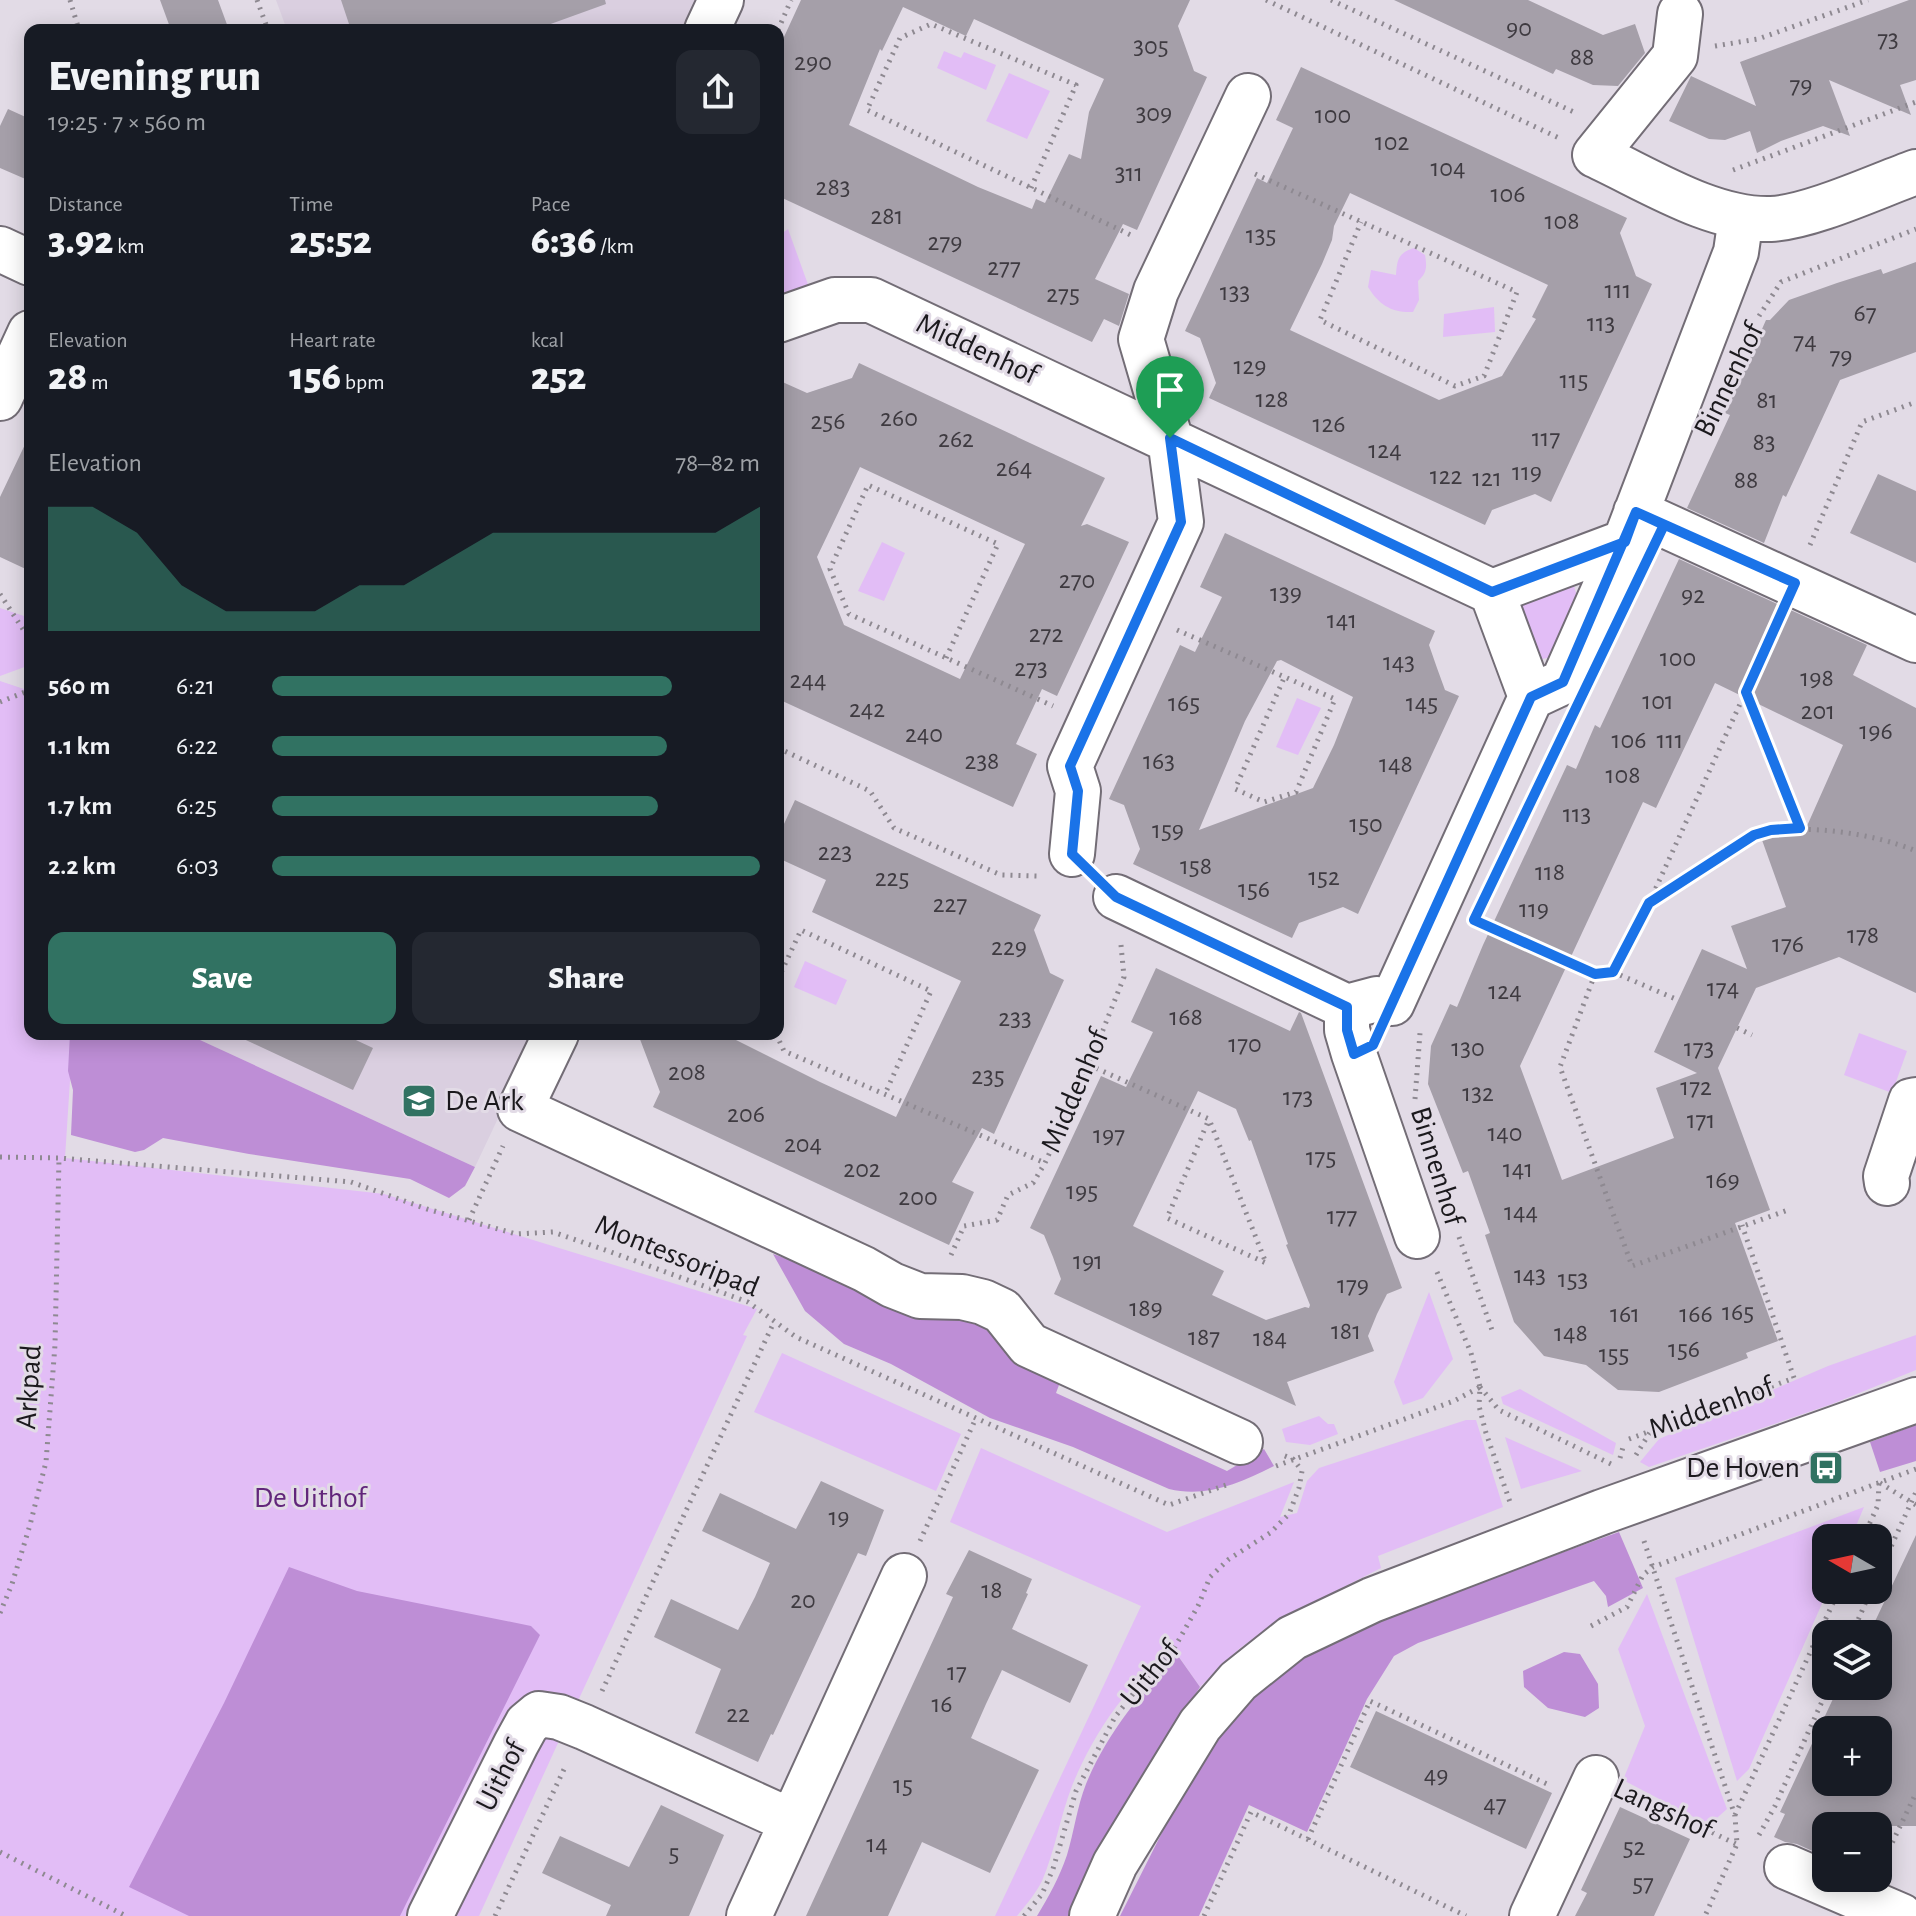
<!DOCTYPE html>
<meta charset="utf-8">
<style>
:root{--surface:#171b24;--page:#242831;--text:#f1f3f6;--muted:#9ea1a6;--accent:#317262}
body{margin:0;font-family:"Alegreya Sans",sans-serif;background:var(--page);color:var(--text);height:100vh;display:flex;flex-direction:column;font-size:30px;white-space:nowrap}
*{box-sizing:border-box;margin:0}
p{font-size:26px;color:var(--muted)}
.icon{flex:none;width:44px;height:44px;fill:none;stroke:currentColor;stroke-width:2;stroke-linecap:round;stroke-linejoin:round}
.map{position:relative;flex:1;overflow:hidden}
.drawer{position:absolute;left:24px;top:24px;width:760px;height:1016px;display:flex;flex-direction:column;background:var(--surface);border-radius:16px;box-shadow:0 4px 20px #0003}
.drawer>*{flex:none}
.needle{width:52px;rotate:279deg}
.tools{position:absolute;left:1812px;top:1524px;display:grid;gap:16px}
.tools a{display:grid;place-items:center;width:80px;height:80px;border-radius:16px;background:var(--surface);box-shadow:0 4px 20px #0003;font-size:40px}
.pin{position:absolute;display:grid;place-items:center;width:68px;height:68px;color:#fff;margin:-82px -34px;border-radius:50% 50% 50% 0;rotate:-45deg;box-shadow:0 0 8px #0007}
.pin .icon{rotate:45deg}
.round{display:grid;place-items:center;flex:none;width:84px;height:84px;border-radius:16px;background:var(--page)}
.headline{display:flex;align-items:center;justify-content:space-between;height:136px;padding:0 24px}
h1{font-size:44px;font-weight:800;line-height:60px}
.stats{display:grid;grid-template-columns:repeat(3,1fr);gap:12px;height:136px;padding:8px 24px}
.stats div{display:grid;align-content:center}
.stats b{font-size:40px;font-weight:800}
.stats small{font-size:22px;font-weight:400}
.stats p{font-size:22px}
.chart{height:224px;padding:16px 24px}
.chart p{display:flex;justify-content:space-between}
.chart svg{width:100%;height:144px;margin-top:8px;fill:var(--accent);opacity:.7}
.action{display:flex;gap:16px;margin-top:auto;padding:16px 24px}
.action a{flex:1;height:92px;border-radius:16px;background:var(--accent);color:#fff;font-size:32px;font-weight:800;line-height:92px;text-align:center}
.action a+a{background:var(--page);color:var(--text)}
ul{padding:0 24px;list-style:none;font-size:26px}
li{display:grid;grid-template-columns:128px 96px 1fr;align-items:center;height:60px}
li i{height:20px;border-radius:10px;background:var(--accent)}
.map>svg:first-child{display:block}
.built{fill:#dacfe0}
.green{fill:#e2bdf6}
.forest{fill:#be8ed6}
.building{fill:#a59fa9;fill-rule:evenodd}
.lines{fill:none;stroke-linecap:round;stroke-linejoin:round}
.minor-casing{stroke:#736d76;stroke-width:48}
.path{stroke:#8e8991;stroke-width:5;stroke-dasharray:2 6;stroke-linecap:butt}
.minor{stroke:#fff;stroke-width:44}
.route-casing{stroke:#fff;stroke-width:16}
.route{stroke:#1a73e8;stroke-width:10}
.labels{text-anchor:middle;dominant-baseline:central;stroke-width:6;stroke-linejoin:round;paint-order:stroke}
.number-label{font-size:26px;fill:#3e3a40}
.street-label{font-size:30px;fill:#1b191d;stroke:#e2dbe6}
.poi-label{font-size:30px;fill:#1b191d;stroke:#e2dbe6;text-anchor:start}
.park-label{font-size:30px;fill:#62267b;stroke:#e2dbe6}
</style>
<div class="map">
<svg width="1916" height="1916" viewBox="0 0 1916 1916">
<rect width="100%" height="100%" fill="#e2dbe6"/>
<path class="built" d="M276,0H699L685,30H287Z
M187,1034H538L475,1167Z"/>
<path class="green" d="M944,51L961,58L964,52L996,65L986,90L937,68Z
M1009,73L1050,91L1027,139L986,121Z
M788,229L810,290L778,297V236Z
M1414,248L1425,255C1427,267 1427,273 1418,281L1419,300L1413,312C1392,313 1379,305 1368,287L1371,270L1396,275C1397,260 1398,253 1414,248Z
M1494,307L1495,332L1443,337L1444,314Z
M882,542L905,553L884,601L858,591Z
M1566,584L1574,586L1579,604L1552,657L1537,660L1513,600Z
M0,608L30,618V665L0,676Z
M0,681L30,691V1034H73L65,1158L384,1194L757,1309L743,1335L747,1336L577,1703L556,1696L441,1916H0Z
M1297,698L1321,708L1298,755L1276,747Z
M805,961L847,980L836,1005L794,987Z
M1859,1033L1907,1051L1892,1093L1844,1075Z
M1429,1292L1453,1359L1423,1398L1403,1405L1394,1382Z
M1916,1335V1370L1832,1404L1649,1467L1640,1462L1659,1439L1828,1366Z
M782,1353L961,1434L936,1491L754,1412Z
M1520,1389L1616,1443L1613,1455L1503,1404L1501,1397Z
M1319,1416L1328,1424H1334L1338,1434L1310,1445L1286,1442L1282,1429Z
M1466,1420H1476L1503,1507L1378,1556L1381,1568L1279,1620L1239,1649L1200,1687L1177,1654C1130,1673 1090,1741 1072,1786C1060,1817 1055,1851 1042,1881C1036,1893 1026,1905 1017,1916H995L1141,1606L950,1522L981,1448L1167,1532L1294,1482L1280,1517L1297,1513L1307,1481L1319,1468Z
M1505,1437L1582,1471L1521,1489Z
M1864,1507L1851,1538H1826L1828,1590L1749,1769L1737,1781L1675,1578Z
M1647,1594L1727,1809L1709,1825L1623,1780L1645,1726L1618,1649Z
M563,1732L479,1916H452L540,1736Z"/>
<path class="forest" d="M70,1034H187L475,1167L465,1186L449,1198L410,1179L249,1154L163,1138L144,1150L135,1152L71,1135L73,1090L68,1071Z
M773,1254L919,1304L968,1314L1062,1377L1056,1393L1227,1471L1264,1449L1274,1466C1241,1483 1206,1498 1169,1489L1073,1447L990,1418L891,1364L844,1344L805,1311Z
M1916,1425V1461L1880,1472L1870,1442Z
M1619,1532L1643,1588L1608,1607L1606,1596L1594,1581L1418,1643L1394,1656L1367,1699L1307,1832L1249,1805L1199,1916H1120L1194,1769L1217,1735L1276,1673L1327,1641L1386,1616Z
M289,1567L357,1591L531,1626L540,1635L400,1916H189L129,1887L224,1703Z
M1564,1652L1580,1654L1598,1684L1599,1708L1585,1717L1548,1708L1524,1687L1523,1671Z
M1176,1653L1200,1687L1182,1715L1077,1916H1037C1049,1896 1059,1878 1067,1855C1074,1832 1077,1807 1086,1784C1107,1733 1141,1694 1176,1653Z"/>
<path class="building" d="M160,0H218L229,30H171Z
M341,0H605L606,4L534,30H351Z
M801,0H1190L1178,26L1194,71L1207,77L1137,230L1123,224L1095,279L1129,294L1119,326L1104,319L1092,342L778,196V50ZM903,7L966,36L974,19L1104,79L1089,112L1081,159L1069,154L1045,203L1036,199L1032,209L978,187L849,125L880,49L882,51Z
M1394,0H1528L1603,35L1635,24L1645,53L1618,86L1593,85L1556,69L1553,74Z
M1909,0H1916V80L1900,85L1911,115L1829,80L1850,136L1823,126L1781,141L1757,153L1750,131L1725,140L1709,139L1669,121L1691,76L1756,106L1740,62Z
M1301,67L1627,218L1620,233L1636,276L1652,284L1551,502L1535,494L1492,510L1485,525L1209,398L1216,383L1208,360L1200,338L1185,331L1257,178L1267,183L1293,128L1276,120ZM1350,193L1548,285L1532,317L1536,319L1502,376L1439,400L1290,330L1322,264L1332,240L1334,226Z
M8,109L30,119V181L0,168V126Z
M1916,262V352L1840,380L1786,497L1783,495L1764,543L1687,508L1730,415L1725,413L1766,320H1770L1789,300L1837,283L1881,269L1883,274Z
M859,363L1105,478L1081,526L1087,524L1129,542L1057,696L1042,689L1016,744L1037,754L1013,807L778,699V380L807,393L852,378ZM860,467L1025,544L960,679L844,625L817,557Z
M30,434V571L0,557V497Z
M1878,474L1916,491V563L1850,533Z
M1225,533L1435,631L1429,645L1437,668L1445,690L1459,696L1358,914L1343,907L1299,923L1292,938L1133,864L1140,849L1124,805L1109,799L1180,645L1195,652L1222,597L1200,587ZM1281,660L1353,697L1334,745L1313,788L1199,830L1245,721L1277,661Z
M1679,559L1867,645L1853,675L1916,708V993L1839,957L1756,988L1718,1068L1770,1210L1735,1223L1778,1341L1746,1353L1748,1358L1659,1392L1618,1390L1586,1365L1544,1356L1514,1322L1485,1235L1490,1233L1468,1171L1463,1173L1428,1084L1431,1046L1450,1004L1457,1007L1483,945L1567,765L1576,769L1595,725L1600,728ZM1715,683L1843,745L1807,826L1762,840L1786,907L1731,926L1747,969L1702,949L1654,1052L1697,1073L1656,1088L1674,1138L1562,1180L1520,1066L1643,802L1656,808Z
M795,800L1041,915L1034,930L1050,973L1064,980L994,1134L982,1128L952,1182L974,1192L949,1245L653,1107L660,1092L638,1034H724L820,1082L896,1117L961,981L812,912L826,880L778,858V837Z
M1156,968L1290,1031L1299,1012L1301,1013L1402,1288L1387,1294L1377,1314L1368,1336L1374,1351L1287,1382L1296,1406L1054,1294L1061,1279L1053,1257L1044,1235L1030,1228L1101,1076L1126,1087L1153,1032L1131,1022ZM1198,1091L1236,1109L1249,1141L1251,1140L1288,1244L1286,1245L1310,1305L1309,1308L1305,1307L1266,1320L1212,1295L1224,1271L1133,1226Z
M233,1034H343L373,1048L353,1090Z
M821,1481L884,1510L866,1556L858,1553L773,1735L771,1734L758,1762L695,1733L721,1669L654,1637L671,1599L738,1630L755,1597L770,1563L702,1531L720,1493L796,1529Z
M1916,1535V1826H1826V1857L1797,1844L1785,1842L1774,1837L1785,1814L1780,1812L1839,1686H1878V1634H1869ZM1826,1730H1878V1782H1826Z
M969,1550L1032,1579L1026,1593L1028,1594L1012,1629L1088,1665L1070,1703L1002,1670L986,1704L971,1738L1039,1770L990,1873L922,1842L888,1916H806L953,1597L946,1594Z
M1376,1711L1552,1793L1526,1849L1350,1767Z
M661,1805L724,1835L689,1916H606L611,1905L542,1873L560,1836L629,1867Z
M1620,1807L1690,1839L1654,1916H1575L1587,1893L1581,1890Z"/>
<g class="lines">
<g class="minor-casing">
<path id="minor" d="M1680,14L1675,56L1595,155C1647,179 1712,221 1771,219C1811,217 1877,186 1916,172
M707,30L721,0
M0,249L30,263
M778,320L835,300H871L1492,592
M0,398L30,333
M1636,512L1916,640
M1531,697L1492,592L1625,542
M1072,854L1078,791L1070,766L1181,522L1170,438L1141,339L1156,291L1248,96
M1116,897L1347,1007
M556,1034L520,1109L864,1269L892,1285L920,1296L962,1297L983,1302L1002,1311L1029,1345L1240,1442
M1887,1183L1886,1176L1911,1101L1916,1100
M1417,1236L1354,1054L1347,1030V1007L1377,999L1392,1003L1531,697L1563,682L1625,542L1736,252L1741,217
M1787,1867L1901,1916
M430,1916L516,1744L527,1724L539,1714L559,1717L584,1727L791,1821
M749,1916L904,1576
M1092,1916L1115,1864L1200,1725L1238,1681L1292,1638L1372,1600L1602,1512L1916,1400
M1532,1916L1596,1778"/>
</g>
<path class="path" d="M70,0L79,30
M257,0L268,30
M1266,0L1559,138
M1331,0L1576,113
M778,30L791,0
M1715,46L1758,39L1868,0
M1733,170L1916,102
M1255,174L1517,292L1484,376L1455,386L1320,320L1361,222
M1031,188L1076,85L931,24L900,38L867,110L1135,237
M1759,316L1781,282L1916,229
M1810,545L1862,422L1916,402
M0,594L30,640
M1177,630L1335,699L1296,792L1264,802L1235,789L1284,678
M946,658L998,544L868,485L830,569L849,614L1053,706
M1747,693L1800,828
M0,702L30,690
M778,748L870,791L894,828L1001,875L1038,876
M1649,903L1778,621
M1475,920L1595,974L1613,972L1649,903L1754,835C1799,822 1873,833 1916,851
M1613,972L1678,1000
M1595,974L1560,1067L1632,1266L1788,1210
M778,979L801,930L931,991L885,1094
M1737,1028L1752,1035
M776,1034L784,1051L1045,1163
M1089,1065L1209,1119L1266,1263L1167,1218L1209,1119
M1415,1099L1420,1033
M0,1157L59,1158L351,1182L427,1209L516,1234L553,1232L608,1251L748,1302L796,1337L1169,1505L1229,1484
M469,1220L503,1146
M1459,1237L1492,1330
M951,1255L964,1226L997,1220L1008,1195L1033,1183L1045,1163L1089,1065L1124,977L1121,945
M1437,1272L1471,1353L1480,1387L1479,1406L1486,1433L1511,1505
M1480,1387L1499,1410L1611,1464
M1629,1439L1794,1378L1742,1225
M1636,1455L1652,1429
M1620,1458L1623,1447
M1276,1466L1454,1401L1480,1387
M1880,1483L1916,1505
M1863,1538L1878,1505L1879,1483
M920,1541L976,1418
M1644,1541L1735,1816L1737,1844L1705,1916
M1878,1575L1916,1492
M0,1613L12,1584L30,1525L46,1462L55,1345L59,1158
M1591,1626L1627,1607L1643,1575L1653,1567L1916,1469
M1852,1634L1871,1590
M602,1691L774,1322
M1633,1794L1736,1844
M1735,1815L1839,1590
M1759,1835L1775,1806L1829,1686
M1308,1839L1370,1701L1547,1784
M0,1852L126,1916
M1882,1864L1916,1793
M495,1916L566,1765
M1024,1916L1042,1894L1053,1869L1076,1791L1115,1717L1140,1685L1172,1652L1198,1606L1210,1577L1229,1559L1270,1533L1289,1514L1299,1488L1302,1471L1293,1459L1280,1454
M1204,1916L1251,1812L1466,1916"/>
<use href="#minor" class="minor"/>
</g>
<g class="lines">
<g class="route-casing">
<path id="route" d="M1170,438L1181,522L1070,766L1078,791L1072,854L1116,897L1347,1007V1030L1354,1054L1373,1045L1531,697L1563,682L1636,512L1795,583L1746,692L1800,828L1771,830L1754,835L1649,903L1613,972L1595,974L1474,920L1664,525L1636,512L1625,542L1492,592L1170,438"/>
</g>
<use href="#route" class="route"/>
</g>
<defs>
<g id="school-square" transform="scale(1.8)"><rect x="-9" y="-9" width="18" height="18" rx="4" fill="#317262" stroke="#e2dbe6"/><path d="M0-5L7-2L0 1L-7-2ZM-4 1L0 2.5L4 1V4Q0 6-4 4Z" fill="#fff"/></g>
<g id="bus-square" transform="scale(1.8)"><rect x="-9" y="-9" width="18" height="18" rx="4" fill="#317262" stroke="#e2dbe6"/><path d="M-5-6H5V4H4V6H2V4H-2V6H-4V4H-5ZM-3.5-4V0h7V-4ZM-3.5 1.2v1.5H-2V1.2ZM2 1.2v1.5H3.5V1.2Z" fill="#fff"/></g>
</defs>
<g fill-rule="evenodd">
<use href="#school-square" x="419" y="1101"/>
<use href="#bus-square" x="1826" y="1468"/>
</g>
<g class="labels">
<g class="number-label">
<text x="1519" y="28">90</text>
<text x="1888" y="39">73</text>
<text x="1151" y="46">305</text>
<text x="1582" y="57">88</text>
<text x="813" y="62">290</text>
<text x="1801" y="85">79</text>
<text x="1154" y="113">309</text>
<text x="1333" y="115">100</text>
<text x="1392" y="142">102</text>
<text x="1448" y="168">104</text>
<text x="1129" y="173">311</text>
<text x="833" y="187">283</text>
<text x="1508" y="194">106</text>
<text x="887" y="216">281</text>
<text x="1562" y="221">108</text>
<text x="1261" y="235">135</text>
<text x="945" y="242">279</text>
<text x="1004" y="267">277</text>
<text x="1618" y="290">111</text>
<text x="1235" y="292">133</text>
<text x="1063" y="294">275</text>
<text x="1865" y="313">67</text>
<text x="1601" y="323">113</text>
<text x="1805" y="341">74</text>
<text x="1841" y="356">79</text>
<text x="1250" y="366">129</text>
<text x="1574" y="380">115</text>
<text x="1272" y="399">128</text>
<text x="1767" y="400">81</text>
<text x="899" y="418">260</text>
<text x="828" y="421">256</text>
<text x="1329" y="424">126</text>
<text x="1546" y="438">117</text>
<text x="956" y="439">262</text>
<text x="1764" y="442">83</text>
<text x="1385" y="450">124</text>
<text x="1014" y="468">264</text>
<text x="1527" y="472">119</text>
<text x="1446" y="476">122</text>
<text x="1487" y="478">121</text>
<text x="1746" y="480">88</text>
<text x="1077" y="580">270</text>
<text x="1286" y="593">139</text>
<text x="1693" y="595">92</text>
<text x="1342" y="620">141</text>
<text x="1046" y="634">272</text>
<text x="1678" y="658">100</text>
<text x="1399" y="662">143</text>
<text x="1031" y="668">273</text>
<text x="1817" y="678">198</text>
<text x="808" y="680">244</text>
<text x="1658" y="701">101</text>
<text x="1184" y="703">165</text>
<text x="1422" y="703">145</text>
<text x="867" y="709">242</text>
<text x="1818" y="711">201</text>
<text x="1876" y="731">196</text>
<text x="924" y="734">240</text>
<text x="1629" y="740">106</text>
<text x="1670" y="740">111</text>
<text x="982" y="761">238</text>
<text x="1159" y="761">163</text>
<text x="1396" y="764">148</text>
<text x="1623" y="775">108</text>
<text x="1577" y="814">113</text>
<text x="1366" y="824">150</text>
<text x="1168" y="830">159</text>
<text x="835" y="852">223</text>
<text x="1196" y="866">158</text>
<text x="1550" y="872">118</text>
<text x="1324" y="877">152</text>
<text x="892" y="878">225</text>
<text x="1254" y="889">156</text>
<text x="950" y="904">227</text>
<text x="1534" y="909">119</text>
<text x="1863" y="935">178</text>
<text x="1788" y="944">176</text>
<text x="1009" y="947">229</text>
<text x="1723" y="988">174</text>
<text x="1505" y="991">124</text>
<text x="1186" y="1017">168</text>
<text x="1015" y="1018">233</text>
<text x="1245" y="1044">170</text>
<text x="1468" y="1048">130</text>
<text x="1699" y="1048">173</text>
<text x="687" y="1072">208</text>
<text x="988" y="1076">235</text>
<text x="1696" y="1087">172</text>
<text x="1478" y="1093">132</text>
<text x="1298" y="1097">173</text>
<text x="746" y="1114">206</text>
<text x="1701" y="1120">171</text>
<text x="1505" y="1133">140</text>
<text x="1109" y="1135">197</text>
<text x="803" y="1144">204</text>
<text x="1321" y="1157">175</text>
<text x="862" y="1169">202</text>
<text x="1518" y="1169">141</text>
<text x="1723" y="1180">169</text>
<text x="1082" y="1191">195</text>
<text x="918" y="1197">200</text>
<text x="1521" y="1212">144</text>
<text x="1342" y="1216">177</text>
<text x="1088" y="1261">191</text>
<text x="1530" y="1275">143</text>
<text x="1573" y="1279">153</text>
<text x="1353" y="1285">179</text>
<text x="1146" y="1308">189</text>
<text x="1738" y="1312">165</text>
<text x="1625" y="1314">161</text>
<text x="1696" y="1314">166</text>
<text x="1346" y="1331">181</text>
<text x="1571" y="1333">148</text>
<text x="1204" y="1337">187</text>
<text x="1270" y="1338">184</text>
<text x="1684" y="1349">156</text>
<text x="1614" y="1354">155</text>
<text x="839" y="1517">19</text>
<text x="992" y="1590">18</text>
<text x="803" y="1600">20</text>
<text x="957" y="1672">17</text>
<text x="942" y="1704">16</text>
<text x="738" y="1714">22</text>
<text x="1436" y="1775">49</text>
<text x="903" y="1785">15</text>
<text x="1495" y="1804">47</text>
<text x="877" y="1844">14</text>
<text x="1634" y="1847">52</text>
<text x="674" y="1853">5</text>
<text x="1643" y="1883">57</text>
</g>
<g class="street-label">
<text transform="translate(977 349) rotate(25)">Middenhof</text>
<text transform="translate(1729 380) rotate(-64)">Binnenhof</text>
<text transform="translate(1075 1091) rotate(-67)">Middenhof</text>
<text transform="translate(1437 1166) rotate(73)">Binnenhof</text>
<text transform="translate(677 1256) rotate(22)">Montessoripad</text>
<text transform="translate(29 1387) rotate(-86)">Arkpad</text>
<text transform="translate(1711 1408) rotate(-20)">Middenhof</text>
<text transform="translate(1150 1674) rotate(-51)">Uithof</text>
<text transform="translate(501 1776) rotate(-63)">Uithof</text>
<text transform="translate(1663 1809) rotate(25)">Langshof</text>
</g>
<g class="poi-label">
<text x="445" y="1101">De Ark</text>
<text x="1800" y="1468" text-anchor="end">De Hoven</text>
</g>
<g class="park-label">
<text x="310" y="1498">De Uithof</text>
</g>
</g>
</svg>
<div class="tools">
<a><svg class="needle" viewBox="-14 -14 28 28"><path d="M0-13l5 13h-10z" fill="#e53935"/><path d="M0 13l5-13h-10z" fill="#9ea1a6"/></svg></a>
<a><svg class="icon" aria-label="layers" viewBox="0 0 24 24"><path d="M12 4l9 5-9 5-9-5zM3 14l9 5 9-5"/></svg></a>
<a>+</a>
<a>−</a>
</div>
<div class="pin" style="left:1170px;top:438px;background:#1e9e55"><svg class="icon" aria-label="arrive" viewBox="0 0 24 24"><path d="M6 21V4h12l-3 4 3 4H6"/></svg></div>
<section class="drawer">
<div class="headline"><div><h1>Evening run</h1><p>19:25 · 7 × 560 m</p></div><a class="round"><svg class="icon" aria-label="share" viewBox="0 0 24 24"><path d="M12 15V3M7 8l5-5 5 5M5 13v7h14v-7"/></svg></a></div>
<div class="stats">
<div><p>Distance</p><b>3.92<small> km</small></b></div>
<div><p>Time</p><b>25:52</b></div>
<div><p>Pace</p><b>6:36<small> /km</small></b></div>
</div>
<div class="stats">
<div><p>Elevation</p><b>28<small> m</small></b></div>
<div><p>Heart rate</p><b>156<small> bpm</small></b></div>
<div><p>kcal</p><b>252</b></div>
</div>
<div class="chart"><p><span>Elevation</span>78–82 m</p>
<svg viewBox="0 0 160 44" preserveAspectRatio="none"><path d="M0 44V6L10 6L20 14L30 30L40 38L50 38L60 38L70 30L80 30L90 22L100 14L110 14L120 14L130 14L140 14L150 14L160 6V44z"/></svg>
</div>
<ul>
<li><b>560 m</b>6:21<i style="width:82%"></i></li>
<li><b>1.1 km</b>6:22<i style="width:81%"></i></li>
<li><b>1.7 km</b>6:25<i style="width:79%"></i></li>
<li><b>2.2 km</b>6:03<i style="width:100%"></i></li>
</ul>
<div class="action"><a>Save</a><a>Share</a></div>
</section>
</div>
